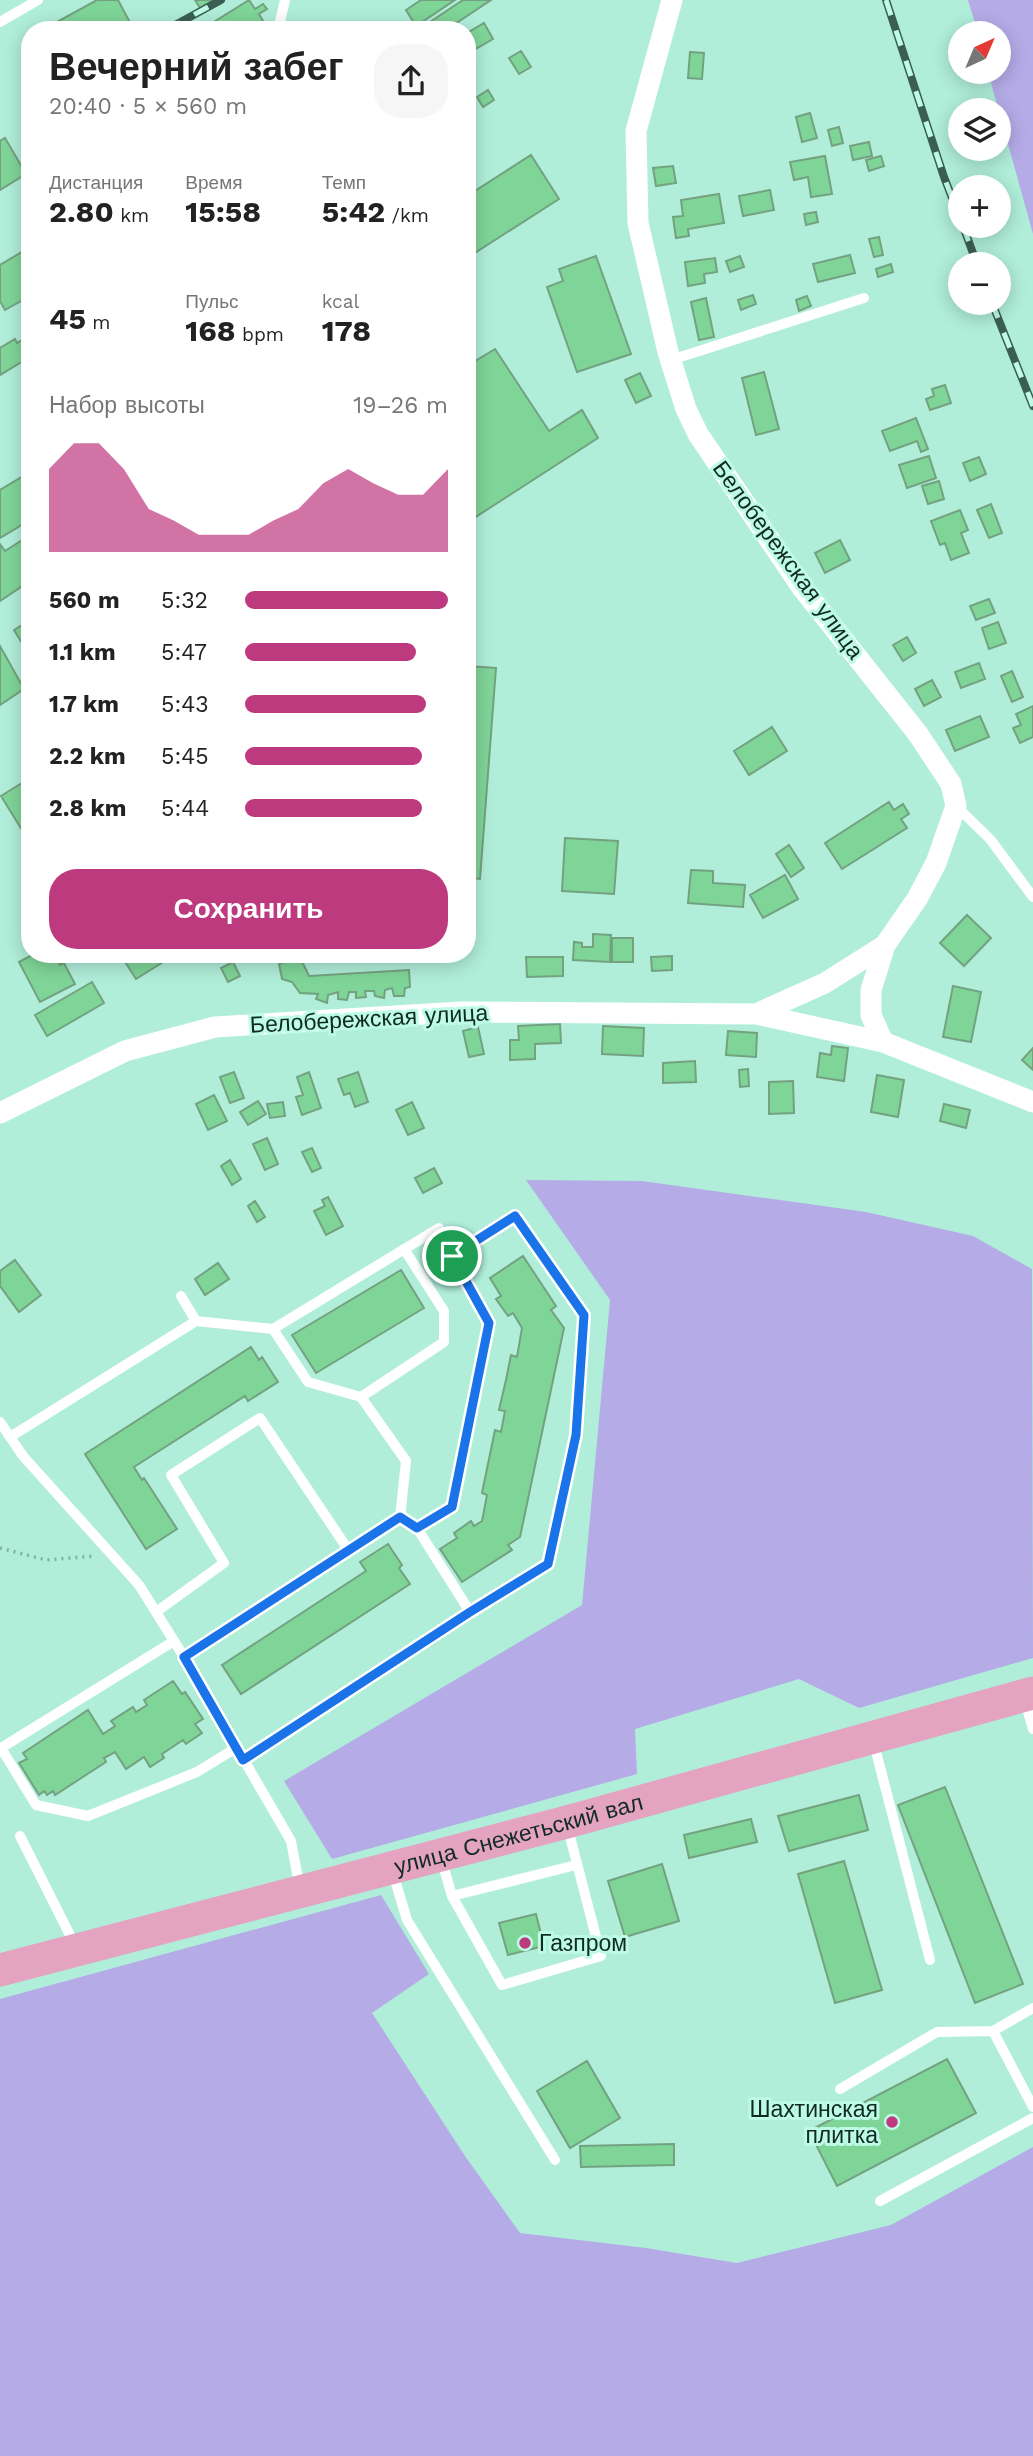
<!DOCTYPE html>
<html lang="ru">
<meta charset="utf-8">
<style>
:root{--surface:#fff;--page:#f6f6f6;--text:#222;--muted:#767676;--accent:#be3a7f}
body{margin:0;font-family:"Work Sans",sans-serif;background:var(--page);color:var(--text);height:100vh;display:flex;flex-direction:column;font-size:26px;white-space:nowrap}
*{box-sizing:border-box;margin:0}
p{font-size:23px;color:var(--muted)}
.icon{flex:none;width:38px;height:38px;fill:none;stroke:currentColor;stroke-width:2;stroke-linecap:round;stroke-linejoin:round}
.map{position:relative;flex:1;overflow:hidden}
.sheet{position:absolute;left:21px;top:21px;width:455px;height:942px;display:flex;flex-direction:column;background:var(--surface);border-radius:28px;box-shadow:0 4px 18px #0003}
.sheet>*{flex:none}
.needle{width:46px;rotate:44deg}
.fabs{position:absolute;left:948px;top:21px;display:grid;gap:14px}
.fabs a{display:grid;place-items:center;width:63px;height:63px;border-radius:50%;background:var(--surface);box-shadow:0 4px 18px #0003;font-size:35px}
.pin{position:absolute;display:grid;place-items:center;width:60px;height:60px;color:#fff;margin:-30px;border:4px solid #fff;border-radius:50%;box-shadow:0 2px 7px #0007}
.round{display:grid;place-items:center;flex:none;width:74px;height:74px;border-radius:28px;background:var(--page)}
.headline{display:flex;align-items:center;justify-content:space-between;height:119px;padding:0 28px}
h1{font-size:38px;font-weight:700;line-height:52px}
.metrics{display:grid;grid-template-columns:repeat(3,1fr);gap:10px;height:119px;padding:7px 28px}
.metrics div{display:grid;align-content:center}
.metrics b{font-size:30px;font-weight:700}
.metrics small{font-size:19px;font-weight:400}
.metrics p{font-size:19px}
.chart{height:196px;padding:14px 28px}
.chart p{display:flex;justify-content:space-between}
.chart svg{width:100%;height:126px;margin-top:7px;fill:var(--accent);opacity:.7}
.action{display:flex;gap:14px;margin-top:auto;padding:14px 28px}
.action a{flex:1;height:80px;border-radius:28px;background:var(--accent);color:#fff;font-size:28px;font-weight:700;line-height:80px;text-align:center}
ul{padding:0 28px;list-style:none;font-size:23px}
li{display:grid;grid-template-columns:112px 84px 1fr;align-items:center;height:52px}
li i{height:18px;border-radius:9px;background:var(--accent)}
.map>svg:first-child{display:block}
.green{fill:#b5abe7}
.building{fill:#7fd598;stroke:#74a180;stroke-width:2}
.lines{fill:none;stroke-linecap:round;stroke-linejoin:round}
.path{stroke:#7fb1a1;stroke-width:3.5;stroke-dasharray:2 5;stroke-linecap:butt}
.service{stroke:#fff;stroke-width:10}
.minor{stroke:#fff;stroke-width:21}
.primary{stroke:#e4a3c1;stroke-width:33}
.rail-casing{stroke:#3b5e54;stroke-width:8}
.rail{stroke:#bdfbe7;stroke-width:5;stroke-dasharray:16;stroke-linecap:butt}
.route-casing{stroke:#fff;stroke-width:14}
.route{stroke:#1a73e8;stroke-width:9}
.poi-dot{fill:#be3a7f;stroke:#bdfbe7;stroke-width:2.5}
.labels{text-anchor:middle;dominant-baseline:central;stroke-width:6;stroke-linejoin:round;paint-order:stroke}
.street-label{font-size:23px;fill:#112a23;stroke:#bdfbe7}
.poi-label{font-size:23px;fill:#112a23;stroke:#bdfbe7;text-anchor:start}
</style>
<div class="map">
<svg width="1033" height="2456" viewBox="0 0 1033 2456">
<rect width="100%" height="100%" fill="#b0eeda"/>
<path class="green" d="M968,0H1033V234L988,72H999V33H978Z
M526,1180L642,1181L866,1212L973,1236L1032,1269L1033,1658L859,1708L799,1679L635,1729L637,1774L332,1859L284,1781L582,1605L610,1300Z
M381,1895L429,1974L372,2013L465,2156L520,2233L646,2248L737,2263L891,2225L1033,2147V2456H0V1999Z"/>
<path class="building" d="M97,0H118L134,30H47L46,28Z
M195,0H214L200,8Z
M249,0L255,9L263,4L267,9L259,14L263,21L249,30H201Z
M421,0H455L416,26L406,10Z
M463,0H491L446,30H418Z
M484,23L493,39L467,54V33Z
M521,51L531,67L519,74L509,58Z
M690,52L704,53L702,79L688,78Z
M488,90L494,100L483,107L477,97Z
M810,113L817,138L802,142L796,117Z
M839,127L843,143L832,146L828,130Z
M5,138L26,174L0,190V141Z
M869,142L872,156L853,160L850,146Z
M531,155L559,199L467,258V196Z
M825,156L832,194L811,197L808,177L794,180L790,162Z
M881,156L884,166L869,171L866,160Z
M673,166L676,183L656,186L653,168Z
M770,190L774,210L743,216L739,196Z
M719,194L724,223L688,229L689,236L676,238L673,217L683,216L681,200Z
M816,212L818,222L806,225L804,214Z
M879,237L883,255L874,257L869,239Z
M30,247V296L5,310L0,301V265Z
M850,255L855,273L818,282L813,264Z
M596,256L631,354L577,372L547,287L563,281L559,269Z
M740,256L744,267L730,272L726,261Z
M715,258L717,272L704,274L705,283L688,286L685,262Z
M891,264L893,272L878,277L876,269Z
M753,295L756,304L741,310L738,300Z
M807,296L811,306L799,311L796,300Z
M706,298L714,337L699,340L691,302Z
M30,335V357L0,375V348L15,339L17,343Z
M495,349L549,431L582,410L598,438L471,520L467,513V366Z
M764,372L779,429L756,435L742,378Z
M640,373L651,396L636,403L625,380Z
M945,385L951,403L930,410L926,399L934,396L932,389Z
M916,418L928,449L921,452L917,441L890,451L882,431Z
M929,456L936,478L907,488L899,465Z
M979,457L986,474L970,481L963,463Z
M30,472V520L0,538V490Z
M939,481L944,499L928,504L922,486Z
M991,504L1002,533L989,538L977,510Z
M960,510L968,530L961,533L969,553L951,560L945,543L940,545L931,521Z
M30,535V581L0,601V544L5,551Z
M840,540L850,560L825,573L815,553Z
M989,599L995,613L976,620L970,606Z
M30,620V656L14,630Z
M998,622L1006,643L989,649L982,628Z
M907,637L916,653L903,661L893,645Z
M0,646L24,689L0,705Z
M979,663L985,679L961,688L955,672Z
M467,666L496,668L480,879L467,877Z
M1012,671L1023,697L1012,702L1001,676Z
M932,680L941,697L924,706L915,689Z
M1033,706V737L1020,743L1013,728L1021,725L1016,714Z
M980,716L989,737L955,751L946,730Z
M772,727L787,751L749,775L734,751Z
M30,778V843L1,796Z
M889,802L894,810L903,804L909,814L901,819L907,828L842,869L825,843Z
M565,838L618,841L614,894L562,891Z
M789,845L804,868L791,877L776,854Z
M691,870L713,871V883L745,885L743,907L688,903Z
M785,875L798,899L763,918L750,895Z
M967,915L991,938L964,966L940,943Z
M593,934L611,935L610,962L573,960L574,942L582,943V947H593Z
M612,938H633V962H612Z
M34,954H54L60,965L64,963L75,984L40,1002L19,962Z
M120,954H176L136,979Z
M299,955L309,976L409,970L410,987L405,988L404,996H394L392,988L385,990L384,998L375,996L374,991H365L366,997L356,998V992H349L347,1000L338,999V992L328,995L327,1003L316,999L318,994L300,993L292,982L282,979L279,964Z
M672,956V970L652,971L651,957Z
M526,957H563V976L527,977Z
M233,962L240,976L228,982L221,968Z
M92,982L104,1003L47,1036L35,1015Z
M953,986L981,992L971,1042L943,1037Z
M560,1024L561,1043L535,1044V1059L510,1060V1040H519L518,1026Z
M603,1026L644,1028L643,1056L602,1054Z
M478,1027L484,1054L469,1057L463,1031Z
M728,1031L757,1033L756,1057L726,1055Z
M832,1046L848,1048L844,1081L817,1077L820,1053L831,1055Z
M1033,1048V1070L1022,1060Z
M695,1061L696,1082L663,1083V1063Z
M748,1069L749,1086L740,1087L739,1070Z
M234,1072L244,1098L230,1103L220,1077Z
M309,1072L321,1108L302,1115L296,1097L303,1095L297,1077Z
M358,1072L368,1102L355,1107L350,1093L344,1095L338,1079Z
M877,1075L904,1080L898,1117L871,1112Z
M793,1081L794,1113L769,1114V1082Z
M214,1095L227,1121L208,1130L196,1104Z
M258,1101L266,1114L248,1125L240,1112Z
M283,1102L285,1116L270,1118L267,1104Z
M412,1102L424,1128L408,1135L396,1110Z
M944,1104L970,1110L966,1128L940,1121Z
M267,1138L278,1164L265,1170L253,1144Z
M312,1148L321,1168L312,1172L302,1152Z
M230,1160L241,1179L232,1185L221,1166Z
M434,1168L442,1183L423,1193L415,1178Z
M328,1197L343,1226L326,1235L314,1211L325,1206L322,1200Z
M255,1201L265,1217L257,1222L248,1206Z
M523,1256L556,1306L551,1310L564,1328L520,1537L508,1545L512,1550L462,1582L440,1549L457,1538L454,1533L471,1521L474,1526L482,1521L487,1495L482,1493L495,1430L501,1432L505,1411L499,1410L506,1380L511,1355L517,1357L522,1328L513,1313L508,1316L496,1299L501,1296L490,1278Z
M15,1260L41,1295L19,1312L0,1286V1271Z
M218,1263L229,1279L205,1295L195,1279Z
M401,1270L424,1308L316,1373L292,1335Z
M251,1347L259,1360L262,1357L278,1382L248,1401L245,1396L134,1467L142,1480L144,1478L177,1529L146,1549L85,1454Z
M388,1544L402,1565L399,1568L410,1584L241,1694L222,1665L366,1571L360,1562Z
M173,1681L182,1694L185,1692L203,1719L195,1724L202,1733L186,1744L183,1740L162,1754L164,1758L150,1767L144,1757L126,1769L115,1752L104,1758L106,1762L55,1795L53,1791L47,1795L44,1791L39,1795L19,1763L27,1759L23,1753L88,1710L103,1734L115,1726L111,1721L133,1707L136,1712L147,1705L144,1700Z
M945,1787L1023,1984L975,2003L898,1805Z
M859,1795L868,1830L789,1851L778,1816Z
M751,1819L757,1842L689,1858L684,1835Z
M844,1861L882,1990L835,2003L798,1874Z
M662,1864L679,1921L625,1937L608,1881Z
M536,1914L544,1946L508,1955L499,1923Z
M947,2059L976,2113L837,2186L809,2131Z
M587,2061L620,2118L570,2148L537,2091Z
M674,2144V2165L581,2167L580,2146Z"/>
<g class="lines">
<path class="path" d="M0,1548L46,1560L94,1556"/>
<path class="service" d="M0,22L38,0
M278,30L285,0
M671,360L864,298
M956,806L990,839L1033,897
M196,1321L273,1329L308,1382L361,1397L406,1461L400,1518
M273,1329L439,1228
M361,1397L444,1342V1311L404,1249
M0,1422L23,1456L139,1585L184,1657L291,1841L300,1889
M10,1437L196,1321L181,1296
M349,1551L400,1518L417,1528L452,1507L489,1323L452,1256L515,1216L584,1315L576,1435L548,1564L470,1612L417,1528
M156,1612L224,1563L171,1475L260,1418L349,1551L184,1657
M174,1641L1,1748L36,1805L88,1816L197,1772L236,1748
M1024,1698L1033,1729
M873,1740L930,1960
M243,1760L470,1612
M20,1836L76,1947
M441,1858L452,1896L502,1985L601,1956L567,1825
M392,1870L407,1920L555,2160
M452,1896L576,1865
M993,2031L1033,2107
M840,2089L937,2032L993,2031L1033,2008
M880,2201L1033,2118"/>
<path class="minor" d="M672,0L636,131L638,223L668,352L686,409L698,434L803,589L918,734L951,784L956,806L936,863L917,899L885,945L825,983L756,1014
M883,1042L871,1015V990L885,945
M0,1113L125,1051L215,1027L461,1012L756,1014L883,1042L1033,1102"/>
<path class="primary" id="s1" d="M0,1970L567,1822L1033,1693"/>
<g class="rail-casing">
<path id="rail" d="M886,0L944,177L961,221
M166,30L221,0
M27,105L30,104
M963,226L977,264
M992,303L1033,406"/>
</g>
<use href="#rail" class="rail"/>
</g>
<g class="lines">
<g class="route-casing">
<path id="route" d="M515,1216L584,1315L576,1435L548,1564L470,1612L243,1760L184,1657L400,1517L417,1528L452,1507L489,1323L452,1256Z"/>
</g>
<use href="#route" class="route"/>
</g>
<g class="poi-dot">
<circle cx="525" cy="1943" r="7"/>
<circle cx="892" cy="2122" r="7"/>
</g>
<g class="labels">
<g class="street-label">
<text transform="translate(788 560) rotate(54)">Белобережская улица</text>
<text transform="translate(369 1019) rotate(-3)">Белобережская улица</text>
<text stroke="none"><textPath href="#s1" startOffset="536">улица Снежетьский вал</textPath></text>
</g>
<g class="poi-label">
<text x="539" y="1943">Газпром</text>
<text x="878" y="2109" text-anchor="end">Шахтинская<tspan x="878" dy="26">плитка</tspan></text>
</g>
</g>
</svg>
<div class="fabs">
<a><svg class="needle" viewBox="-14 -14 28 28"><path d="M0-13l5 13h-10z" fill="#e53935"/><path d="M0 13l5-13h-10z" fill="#767676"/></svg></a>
<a><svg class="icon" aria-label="layers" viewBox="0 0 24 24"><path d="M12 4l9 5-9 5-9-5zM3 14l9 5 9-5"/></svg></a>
<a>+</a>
<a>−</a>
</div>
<div class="pin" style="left:452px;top:1256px;background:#1e9e55"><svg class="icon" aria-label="arrive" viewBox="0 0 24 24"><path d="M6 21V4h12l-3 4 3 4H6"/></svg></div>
<section class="sheet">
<div class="headline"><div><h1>Вечерний забег</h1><p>20:40 · 5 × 560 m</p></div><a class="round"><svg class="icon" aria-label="share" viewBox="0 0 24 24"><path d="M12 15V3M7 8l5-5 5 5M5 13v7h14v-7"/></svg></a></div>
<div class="metrics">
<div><p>Дистанция</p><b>2.80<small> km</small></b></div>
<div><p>Время</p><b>15:58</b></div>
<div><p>Темп</p><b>5:42<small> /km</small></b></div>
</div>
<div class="metrics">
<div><b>45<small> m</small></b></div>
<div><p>Пульс</p><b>168<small> bpm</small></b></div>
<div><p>kcal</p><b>178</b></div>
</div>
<div class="chart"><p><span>Набор высоты</span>19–26 m</p>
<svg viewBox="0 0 160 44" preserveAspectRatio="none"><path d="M0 44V15L10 6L20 6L30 15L40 29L50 33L60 38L70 38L80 38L90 33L100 29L110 20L120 15L130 20L140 24L150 24L160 15V44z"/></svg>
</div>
<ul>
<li><b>560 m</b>5:32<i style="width:100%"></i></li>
<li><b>1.1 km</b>5:47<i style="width:84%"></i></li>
<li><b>1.7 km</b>5:43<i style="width:89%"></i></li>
<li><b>2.2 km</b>5:45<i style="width:87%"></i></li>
<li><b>2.8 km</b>5:44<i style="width:87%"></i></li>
</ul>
<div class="action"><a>Сохранить</a></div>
</section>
</div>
